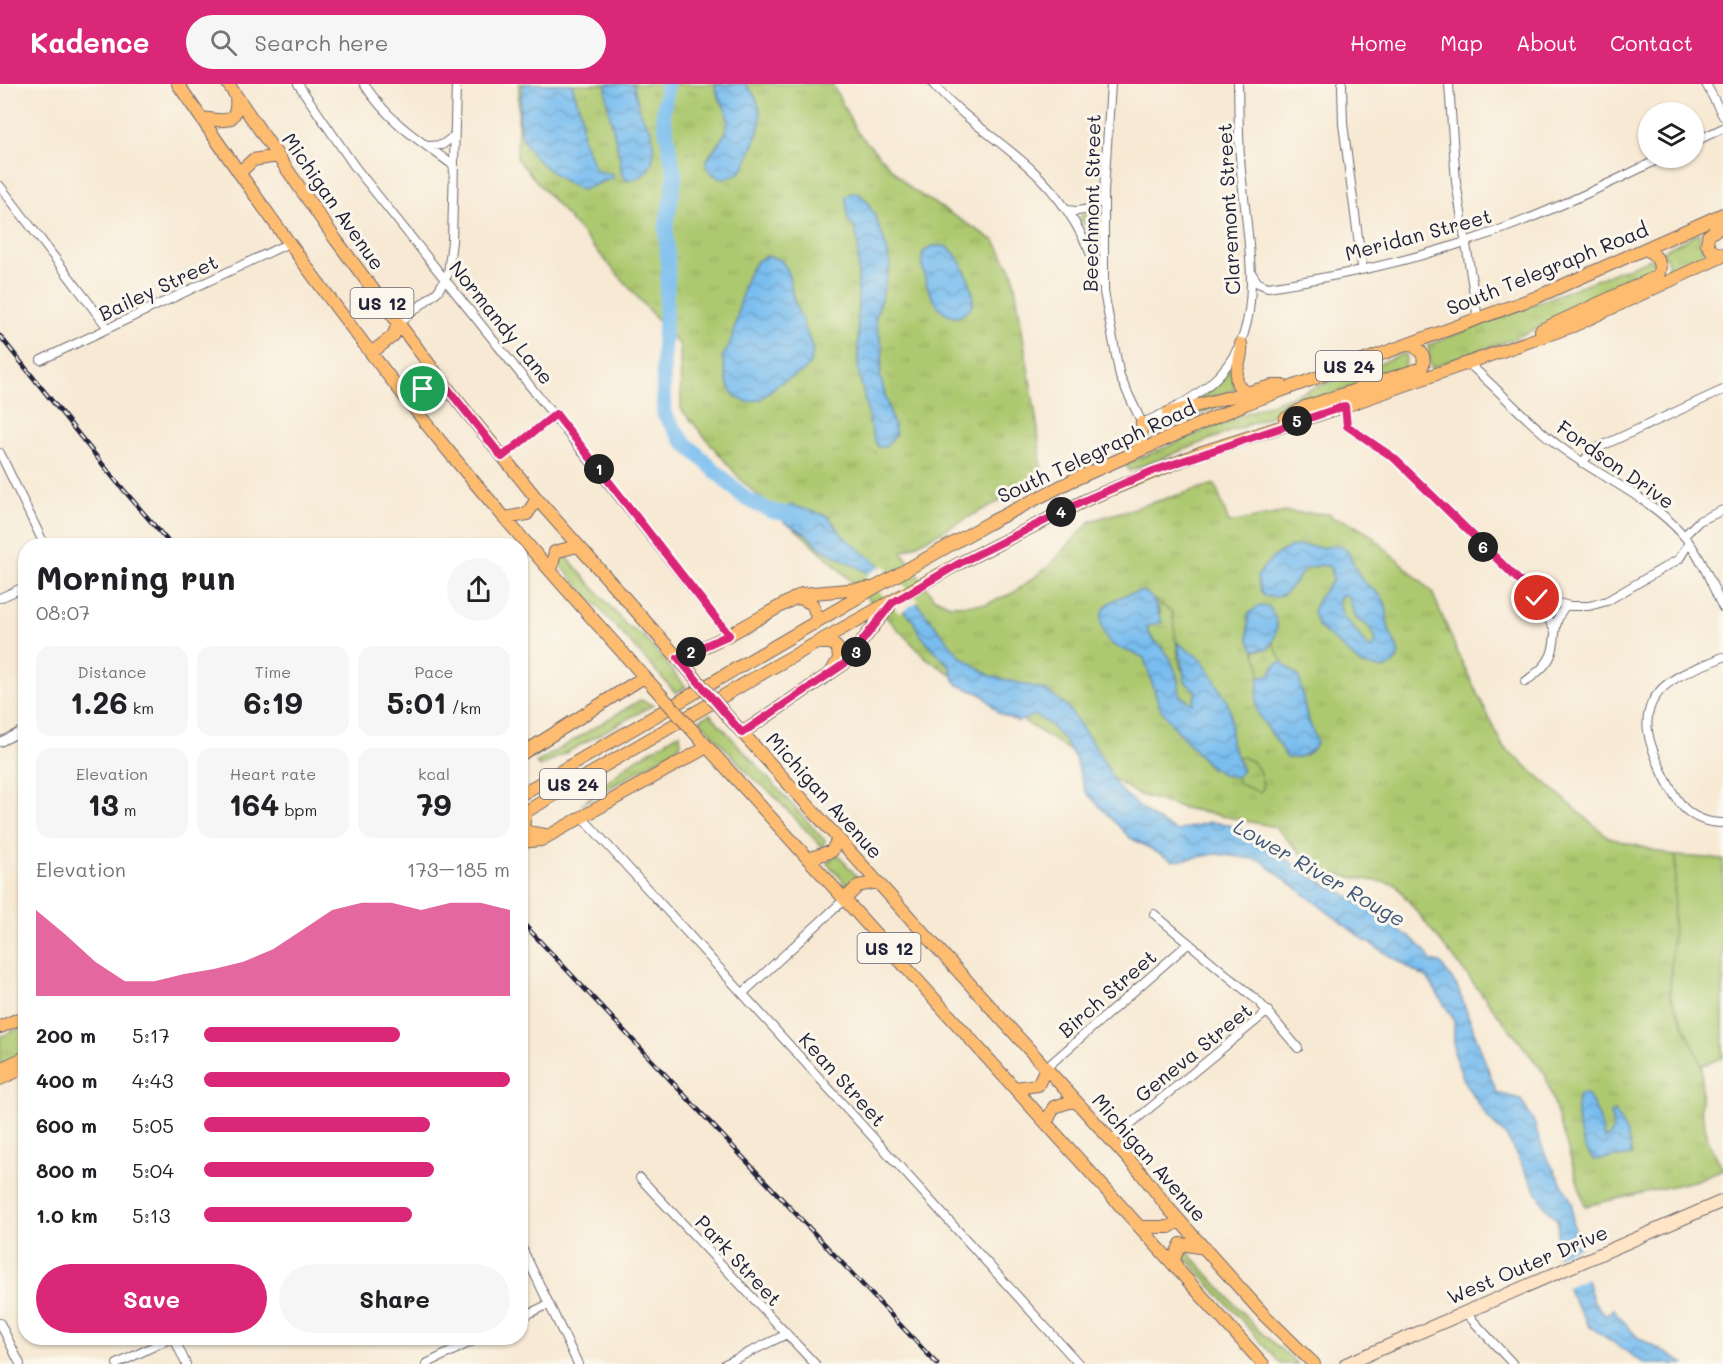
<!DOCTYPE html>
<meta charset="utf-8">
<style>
:root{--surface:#fff;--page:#f6f6f6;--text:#202124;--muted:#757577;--accent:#db2777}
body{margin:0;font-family:Mali,sans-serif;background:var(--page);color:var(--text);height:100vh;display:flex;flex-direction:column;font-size:22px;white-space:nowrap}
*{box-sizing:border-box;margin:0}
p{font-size:20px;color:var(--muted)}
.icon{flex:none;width:33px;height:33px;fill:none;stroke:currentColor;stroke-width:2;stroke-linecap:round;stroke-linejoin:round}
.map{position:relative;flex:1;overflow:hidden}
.side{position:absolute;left:18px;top:454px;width:510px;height:807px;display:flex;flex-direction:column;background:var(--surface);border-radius:24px;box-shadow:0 2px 4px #0004}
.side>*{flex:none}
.fabs{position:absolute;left:1638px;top:18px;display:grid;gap:12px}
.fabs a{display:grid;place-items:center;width:66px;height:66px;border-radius:50%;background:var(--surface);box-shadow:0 2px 4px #0004;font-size:30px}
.pin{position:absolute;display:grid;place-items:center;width:51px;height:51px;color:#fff;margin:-26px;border:3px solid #fff;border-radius:50%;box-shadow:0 2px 6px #0007}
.km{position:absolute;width:30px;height:30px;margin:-15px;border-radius:50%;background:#222;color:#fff;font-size:16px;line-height:30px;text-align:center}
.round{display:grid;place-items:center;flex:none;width:63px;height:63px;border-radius:32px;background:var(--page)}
.overview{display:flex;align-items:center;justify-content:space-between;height:102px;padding:0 18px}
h1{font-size:33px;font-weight:700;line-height:45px}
.stats{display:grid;grid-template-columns:repeat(3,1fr);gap:9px;height:102px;padding:6px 18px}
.stats div{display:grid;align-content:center;border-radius:15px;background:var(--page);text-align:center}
.stats b{font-size:30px;font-weight:700}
.stats small{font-size:16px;font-weight:400}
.stats p{font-size:16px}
.chart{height:168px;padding:12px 18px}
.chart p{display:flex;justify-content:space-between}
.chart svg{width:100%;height:108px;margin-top:6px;fill:var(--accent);opacity:.7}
.primary-button{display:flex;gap:12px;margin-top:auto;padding:12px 18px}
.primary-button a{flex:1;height:69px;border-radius:36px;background:var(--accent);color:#fff;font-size:24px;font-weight:700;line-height:69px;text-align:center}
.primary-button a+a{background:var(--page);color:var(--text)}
ul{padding:0 18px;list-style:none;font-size:20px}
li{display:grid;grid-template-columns:96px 72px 1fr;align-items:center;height:45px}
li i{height:15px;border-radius:8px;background:var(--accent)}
header{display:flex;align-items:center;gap:36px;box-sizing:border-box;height:84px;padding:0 30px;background:var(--accent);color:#fff}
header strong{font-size:28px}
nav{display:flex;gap:33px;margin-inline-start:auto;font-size:21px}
.search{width:420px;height:54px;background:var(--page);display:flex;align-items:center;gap:15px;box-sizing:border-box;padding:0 21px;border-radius:33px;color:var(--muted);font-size:22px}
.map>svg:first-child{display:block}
.grass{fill:url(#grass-tufts);stroke:#687655;stroke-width:1.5}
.wetland{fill:url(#wetland-marsh);stroke:#687655;stroke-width:1.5}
.park{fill:#adc96f;stroke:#687655;stroke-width:1.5}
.water{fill:url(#water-waves);stroke:#4d7095;stroke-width:1.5;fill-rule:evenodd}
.pier{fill:#f7e9d3}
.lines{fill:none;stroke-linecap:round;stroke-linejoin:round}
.river{stroke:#78bdef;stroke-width:15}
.minor-casing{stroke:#6d6870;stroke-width:10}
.secondary-casing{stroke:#6d6870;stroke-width:14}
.primary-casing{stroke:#6d6870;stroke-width:14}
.minor{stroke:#fff;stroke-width:8}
.secondary{stroke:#ffe4c6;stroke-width:12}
.primary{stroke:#febc70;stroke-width:12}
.rail-casing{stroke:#22223b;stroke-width:4.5}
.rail{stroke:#fbf7ec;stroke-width:2;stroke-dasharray:7;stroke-linecap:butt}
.primary-bridge-casing{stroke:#6d6870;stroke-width:14;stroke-linecap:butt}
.primary-bridge{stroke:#febc70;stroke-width:12}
.route-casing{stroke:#fff;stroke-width:12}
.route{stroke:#db2777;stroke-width:8}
.labels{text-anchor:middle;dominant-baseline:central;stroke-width:6;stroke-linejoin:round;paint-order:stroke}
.shield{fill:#fbf7ec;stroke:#636270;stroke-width:1.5}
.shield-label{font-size:18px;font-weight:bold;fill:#22223b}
.street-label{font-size:20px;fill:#22223b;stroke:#fbf7ec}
.water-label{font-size:21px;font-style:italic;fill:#40587a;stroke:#fbf7ec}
</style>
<header>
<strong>Kadence</strong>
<div class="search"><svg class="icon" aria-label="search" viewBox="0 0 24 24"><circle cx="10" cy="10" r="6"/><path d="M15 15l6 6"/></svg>Search here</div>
<nav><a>Home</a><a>Map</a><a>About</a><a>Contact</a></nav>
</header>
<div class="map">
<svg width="1723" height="1280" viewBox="0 0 1723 1280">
<defs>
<pattern id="grass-tufts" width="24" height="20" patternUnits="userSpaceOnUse" patternTransform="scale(1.5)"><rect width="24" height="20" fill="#adc96f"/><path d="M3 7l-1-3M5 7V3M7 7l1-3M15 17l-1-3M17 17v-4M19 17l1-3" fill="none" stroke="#95ac61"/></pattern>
<pattern id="wetland-marsh" width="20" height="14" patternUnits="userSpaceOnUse" patternTransform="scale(1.5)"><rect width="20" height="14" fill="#adc96f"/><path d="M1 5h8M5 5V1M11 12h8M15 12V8" fill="none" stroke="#95ac61"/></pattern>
<pattern id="water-waves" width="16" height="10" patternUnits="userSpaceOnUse" patternTransform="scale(1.5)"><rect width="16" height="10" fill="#78bdef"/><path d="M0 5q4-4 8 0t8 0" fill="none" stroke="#6299c3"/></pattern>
</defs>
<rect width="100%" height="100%" fill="#fbf7ec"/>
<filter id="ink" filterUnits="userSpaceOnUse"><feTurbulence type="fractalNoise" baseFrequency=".0167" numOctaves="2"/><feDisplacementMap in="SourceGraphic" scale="12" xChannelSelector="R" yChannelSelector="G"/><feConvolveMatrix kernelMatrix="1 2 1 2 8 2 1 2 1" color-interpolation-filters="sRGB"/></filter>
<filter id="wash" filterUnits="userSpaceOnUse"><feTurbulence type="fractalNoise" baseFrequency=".008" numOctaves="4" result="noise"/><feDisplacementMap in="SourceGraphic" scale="24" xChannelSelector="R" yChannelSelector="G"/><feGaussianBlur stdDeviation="1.35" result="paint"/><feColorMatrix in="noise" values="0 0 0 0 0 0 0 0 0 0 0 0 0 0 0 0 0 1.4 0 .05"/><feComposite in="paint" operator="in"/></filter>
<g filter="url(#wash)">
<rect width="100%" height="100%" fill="#f7e9d3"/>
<path class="grass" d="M519,0H832L857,48L911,105L995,157L1013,189L1038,346L1042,395L902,468L933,513L950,521L986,520L1013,509L1048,483L1091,437L1215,400L1229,439L1286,428L1331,430L1332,434L1347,437L1371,451L1432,508L1460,574L1503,662L1609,754L1676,772L1670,911L1702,981L1701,1026L1709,1058L1723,1085L1694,1097L1585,1122L1545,990L1395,800L1319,788L1275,743L1184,724L1137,710L926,574L829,475L742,397L681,325L680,262L517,75Z
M1096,123L1100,126L1101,168L1099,169L1080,133Z
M1699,149L1701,161L1706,172L1667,190L1668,178L1662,167Z
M1650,175L1654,179L1648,192L1513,255L1431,284L1428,261Z
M1406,269L1405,286L1299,321L1129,387L1126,380L1236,333Z
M1231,286L1235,306L1194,318V315L1227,287Z
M1222,318L1226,319L1155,350L1151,347L1159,335Z
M561,470L565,471L626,541L644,553L686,603L676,609L557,478Z
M640,616L653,621L540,683L536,679Z
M710,630L825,757L823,764L771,709L749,691L700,636Z
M680,649L681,659L676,665L581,721L627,681Z
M837,770L858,794L847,801L827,779Z
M25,942V969L0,981V953Z
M1184,1168H1188L1258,1246L1298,1280H1281L1184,1172Z"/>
<path class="wetland" d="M1153,515L1172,528L1180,583L1196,607L1193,620L1180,612C1180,597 1170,573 1160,562C1153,554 1150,553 1146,543L1158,539L1160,528Z
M1273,559L1282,578L1276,580L1270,591L1259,592L1260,582L1254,566L1268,565Z
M1237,672C1256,675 1262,687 1263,705L1259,708L1239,700L1237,693L1242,686Z"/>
<path class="park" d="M1676,772L1723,775V974L1702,981L1670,911Z"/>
<path class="water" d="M523,0H572L581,29L583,55L596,87L613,90V94L582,106C562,98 532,77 523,55C516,38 521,17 523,0Z
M606,0H633C636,9 637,19 640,28C643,35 650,42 652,50C657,73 652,94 627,97L622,91C620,60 606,32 606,0Z
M745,0C768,22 761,44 750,69C748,74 745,82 742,86C731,99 708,95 706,79C713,60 734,51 726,27C722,17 716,12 715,1Z
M853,108L861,111L868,119L878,139L887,165L890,183L875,236L883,265L880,292L896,350L885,363H878L873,353L858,285V157L855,145L848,136L846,113Z
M933,162C937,162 943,162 947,163C959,168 979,211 971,223C969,226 964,229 960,232C933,235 919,188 923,168Z
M767,172L781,176L788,187L793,213L813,266L810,280L804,287L778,300L761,315L748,318C723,312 728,291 722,273C743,250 735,180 767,172Z
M790,421L828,432L843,452L873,476L917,519L960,572L991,592L1045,606L1066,621L1096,664L1118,704L1153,734L1176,747L1210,738L1227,740L1259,754L1308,791L1385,831C1399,853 1418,851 1431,877L1440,879L1457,902L1497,1009L1520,1015L1533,1036L1544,1068L1572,1118L1573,1138L1587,1196L1593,1216L1605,1232L1613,1225L1637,1253L1685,1280H1645L1589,1242L1568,1207L1556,1167L1558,1137L1544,1121L1506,1052L1489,1035L1466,1001L1454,971V936L1429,896L1364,856L1260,776L1217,770L1173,777L1130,754L1086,708L1075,674L1064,656L1049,640L1035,631L1018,638L999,629L983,611L958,601L954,596L950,583L919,549L913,536L865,487L822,465L805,449L784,438Z
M1335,461L1345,464C1352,473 1354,483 1360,493C1365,502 1377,506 1383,515C1389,524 1386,532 1388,542C1393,561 1410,571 1386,585L1362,581L1318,542L1313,528L1319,513L1333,496L1330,483L1321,481L1305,485C1293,498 1287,518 1265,512L1260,506L1257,493C1266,479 1279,464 1298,462C1311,460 1321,467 1335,461ZM1343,510L1348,512L1357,536C1370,541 1381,552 1372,565C1359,559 1358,542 1344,535L1338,517Z
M1144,507L1153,515L1162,538L1146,543C1150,555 1156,557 1164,566C1174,577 1179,597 1180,612L1193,620L1196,607L1186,599L1177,558L1203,577L1227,617L1231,630V659L1242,686L1237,693L1224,691L1210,683L1170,638L1160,624L1144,574C1135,568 1122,567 1113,561C1108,558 1105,551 1103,545C1094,519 1122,510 1144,507Z
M1258,522L1269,523C1281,538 1278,551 1268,565L1254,566L1248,554V530Z
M1282,578L1299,593L1306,629L1317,658C1312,670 1300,674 1287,674C1283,668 1281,662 1277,657C1256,626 1253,633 1259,592L1270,591L1276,580Z
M1579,1010H1587C1597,1025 1601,1037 1604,1054L1609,1053L1613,1047L1611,1029L1615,1027L1627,1050L1632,1071L1594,1076C1580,1062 1573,1029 1579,1010Z"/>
<path class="pier" d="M883,481L919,517L899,529L865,492Z
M1581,1162L1590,1193L1564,1204L1555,1173Z"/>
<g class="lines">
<path class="river" d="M667,0L663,30L675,93L666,142L668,187L663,271L664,330L684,358L746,415L771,427L805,433"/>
</g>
</g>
<g filter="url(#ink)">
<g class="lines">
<g class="minor-casing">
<path id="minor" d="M298,0L355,83L729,551
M364,0C389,38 417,55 453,81
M933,0C962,33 998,55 1030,84C1065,116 1088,155 1101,199
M1111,0L1104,107V208L1120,293L1142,339C1273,286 1255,215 1242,96C1238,64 1239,32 1238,0
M1342,0L1343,40L1362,183
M1449,0L1456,98L1478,235
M1706,0L1723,32
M1694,58L1723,44
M428,62L442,61L454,52
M0,102L108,244
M1067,126C1082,129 1094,125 1104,113
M1252,190L1258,199L1268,203C1334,193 1406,178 1468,157C1535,135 1599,105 1661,74
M398,240L438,207L448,190L452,157L456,0
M41,276L289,159
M1468,279C1499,306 1526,337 1559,362C1599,393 1651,413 1684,452C1702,473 1711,500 1723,524
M1345,322L1347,342L1394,374L1537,514L1570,522H1589L1607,517L1679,475L1689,459
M0,369L45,462
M502,373L556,330
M1582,379L1593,366L1723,306
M1684,452L1699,437L1723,426
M0,514L26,502
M1537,514L1554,545
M1723,573C1701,583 1670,591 1656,612C1649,621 1646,635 1648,647C1650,666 1672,712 1685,725C1696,735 1709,739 1723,739
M1525,598C1535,590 1546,583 1551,571C1558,553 1551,540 1565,522
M0,658L26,645
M582,733L1079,1280
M1154,830L1259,918L1298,964
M743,909L845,815
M1046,984L1189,859
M1111,1056L1268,927
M640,1094L815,1280
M25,1134L26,1133
M520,1160L578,1280
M1464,1227L1513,1280
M520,1234L549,1220
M0,1239L20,1280
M174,1254L186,1280
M117,1280L171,1254
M426,1280L479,1254
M725,1280L787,1250"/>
</g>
<g class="secondary-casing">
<path id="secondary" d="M1346,1280L1723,1117"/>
</g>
<g class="primary-casing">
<path id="primary" d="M178,0C262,124 350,246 445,363C514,447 587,529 660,610
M228,0L336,156L444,300L537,415L692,590
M201,34C223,37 239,42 236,12
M239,89L253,76L278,72
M1723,140L1708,152L1707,160L1712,167L1723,171
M1541,246L1658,192C1663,179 1657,173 1647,165
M1241,260C1244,278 1226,298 1246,308
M371,269L393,252L398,240
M407,316L423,305L444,300
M1168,329L1272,302H1283
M1285,335L1305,323L1422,284C1427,272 1420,264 1409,260
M1139,366L1142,339
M506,434L527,430L537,415
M551,486L555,468L577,462
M793,515L801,514L812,520L817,532L814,540
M821,559H832L838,565L839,575L832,587
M678,575L729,551L802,510L870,504
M728,633L1141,1089L1169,1125L1265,1232L1314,1280
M693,647L1263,1280
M742,649L844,580L889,523
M520,671L644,593
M520,711L874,504L989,439L1073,396L1245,320L1537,213L1723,130
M526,728L523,742L527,748L545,751
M520,731L768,586L960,479L1088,415L1200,369L1345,322L1573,242L1723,172
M520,758L541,756L707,663
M808,775L832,767L838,755
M845,815L858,802L877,798
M0,943L26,932
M0,985L26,973
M0,995L26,983
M1015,1004L1038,1001L1046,984
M1046,1039L1054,1023L1075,1016
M1140,1143H1169L1179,1137
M1177,1184L1174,1174L1181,1160L1205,1164"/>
</g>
<use href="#minor" class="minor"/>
<use href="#secondary" class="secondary"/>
<use href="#primary" class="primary"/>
<g class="rail-casing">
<path id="rail" d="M0,252L116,397L172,462
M520,836L937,1280"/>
</g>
<use href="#rail" class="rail"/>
<g class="primary-bridge-casing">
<path id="primary-bridge" d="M692,590L728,633
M660,610L693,647"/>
</g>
<use href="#primary-bridge" class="primary-bridge"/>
</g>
</g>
<g class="lines" filter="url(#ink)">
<g class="route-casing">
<path id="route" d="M423,305L444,300L502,373L556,330L729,551L678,574L742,649L844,580L892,519L960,479L1088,415L1153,387L1345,322L1347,342L1394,374L1537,514"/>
</g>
<use href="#route" class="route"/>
</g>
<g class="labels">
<g class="shield">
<rect x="350.5" y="204" width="63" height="30" rx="4.5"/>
<rect x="1316" y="267" width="66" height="30" rx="4.5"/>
<rect x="540" y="685" width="66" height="30" rx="4.5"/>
<rect x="857.5" y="849" width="63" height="30" rx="4.5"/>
</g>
<g class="shield-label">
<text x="382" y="219">US 12</text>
<text x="1349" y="282">US 24</text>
<text x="573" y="700">US 24</text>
<text x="889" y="864">US 12</text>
</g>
<g class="street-label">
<text transform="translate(334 117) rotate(55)">Michigan Avenue</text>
<text transform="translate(1091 119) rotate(-89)">Beechmont Street</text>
<text transform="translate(1228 125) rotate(-93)">Claremont Street</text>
<text transform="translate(1418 150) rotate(-15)">Meridan Street</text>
<text transform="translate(1547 184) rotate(-22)">South Telegraph Road</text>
<text transform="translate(158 203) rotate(-25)">Bailey Street</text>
<text transform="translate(502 238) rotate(51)">Normandy Lane</text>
<text transform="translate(1096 367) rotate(-25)">South Telegraph Road</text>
<text transform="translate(1616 380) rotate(35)">Fordson Drive</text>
<text transform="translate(825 711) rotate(48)">Michigan Avenue</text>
<text transform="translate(1107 909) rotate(-41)">Birch Street</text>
<text transform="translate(1193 968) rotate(-39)">Geneva Street</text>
<text transform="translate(843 995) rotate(48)">Kean Street</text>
<text transform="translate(1150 1073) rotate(49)">Michigan Avenue</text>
<text transform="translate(739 1176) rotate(47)">Park Street</text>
<text transform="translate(1527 1180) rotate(-23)">West Outer Drive</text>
</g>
<g class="water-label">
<text transform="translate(1320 788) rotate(30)">Lower River Rouge</text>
</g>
</g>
</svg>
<div class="fabs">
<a><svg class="icon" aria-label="layers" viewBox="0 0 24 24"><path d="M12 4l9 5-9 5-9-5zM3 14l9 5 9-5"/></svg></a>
</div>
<div class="pin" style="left:423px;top:305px;background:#1e9e55"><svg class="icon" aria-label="arrive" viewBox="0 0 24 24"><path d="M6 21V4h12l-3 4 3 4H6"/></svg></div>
<div class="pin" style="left:1537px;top:514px;background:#d93025"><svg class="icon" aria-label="check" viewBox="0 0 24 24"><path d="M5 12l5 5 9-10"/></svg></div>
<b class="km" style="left:599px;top:385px">1</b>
<b class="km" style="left:691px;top:568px">2</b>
<b class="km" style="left:856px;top:568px">3</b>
<b class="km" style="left:1061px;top:428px">4</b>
<b class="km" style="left:1297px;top:337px">5</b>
<b class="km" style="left:1483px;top:463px">6</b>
<section class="side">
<div class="overview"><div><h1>Morning run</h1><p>08:07</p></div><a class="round"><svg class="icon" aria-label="share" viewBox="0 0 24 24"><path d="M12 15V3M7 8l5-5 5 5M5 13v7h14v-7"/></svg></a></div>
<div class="stats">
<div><p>Distance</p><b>1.26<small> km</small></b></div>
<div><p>Time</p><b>6:19</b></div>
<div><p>Pace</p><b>5:01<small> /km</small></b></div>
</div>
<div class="stats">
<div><p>Elevation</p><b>13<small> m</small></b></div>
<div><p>Heart rate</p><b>164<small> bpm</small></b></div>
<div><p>kcal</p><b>79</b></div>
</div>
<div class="chart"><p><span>Elevation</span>173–185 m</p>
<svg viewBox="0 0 160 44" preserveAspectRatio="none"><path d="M0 44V9L10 19L20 30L30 38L40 38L50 35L60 33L70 30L80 25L90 17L100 9L110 6L120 6L130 9L140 6L150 6L160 9V44z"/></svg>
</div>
<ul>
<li><b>200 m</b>5:17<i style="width:64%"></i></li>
<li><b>400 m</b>4:43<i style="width:100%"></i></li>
<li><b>600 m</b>5:05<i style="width:74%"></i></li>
<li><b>800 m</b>5:04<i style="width:75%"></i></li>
<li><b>1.0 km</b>5:13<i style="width:68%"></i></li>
</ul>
<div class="primary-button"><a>Save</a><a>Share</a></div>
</section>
</div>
